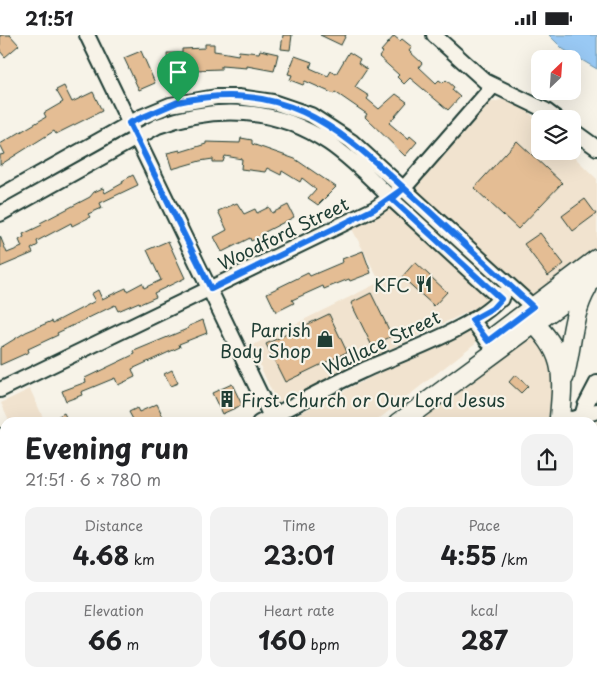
<!DOCTYPE html>
<meta charset="utf-8">
<style>
:root{--surface:#fff;--page:#f2f2f2;--text:#202124;--muted:#757577}
body{margin:0;font-family:"Playpen Sans",sans-serif;background:var(--page);color:var(--text);height:100vh;display:flex;flex-direction:column;font-size:19px;white-space:nowrap}
*{box-sizing:border-box;margin:0}
p{font-size:16px;color:var(--muted)}
.icon{flex:none;width:28px;height:28px;fill:none;stroke:currentColor;stroke-width:2;stroke-linecap:round;stroke-linejoin:round}
.map{position:relative;flex:1;overflow:hidden}
.details{position:absolute;left:0px;top:382px;width:598px;height:266px;display:flex;flex-direction:column;background:var(--surface);border-radius:15px 15px 0 0;box-shadow:0 5px 20px #0002}
.details>*{flex:none}
.needle{width:32px;rotate:25deg}
.controls{position:absolute;left:531px;top:15px;display:grid;gap:10px}
.controls a{display:grid;place-items:center;width:50px;height:50px;border-radius:10px;background:var(--surface);box-shadow:0 5px 20px #0002;font-size:25px}
.pin{position:absolute;display:grid;place-items:center;width:42px;height:42px;color:#fff;margin:-51px -21px;border-radius:50% 50% 50% 0;rotate:-45deg;box-shadow:0 0 5px #0007}
.pin .icon{rotate:45deg}
.round{display:grid;place-items:center;flex:none;width:52px;height:52px;border-radius:15px;background:var(--page)}
.summary{display:flex;align-items:center;justify-content:space-between;height:85px;padding:0 25px}
h1{font-size:28px;font-weight:700;line-height:38px}
.stats{display:grid;grid-template-columns:repeat(3,1fr);gap:8px;height:85px;padding:5px 25px}
.stats div{display:grid;align-content:center;border-radius:12px;background:var(--page);text-align:center}
.stats b{font-size:25px;font-weight:700}
.stats small{font-size:14px;font-weight:400}
.stats p{font-size:14px}
.status{display:flex;justify-content:space-between;align-items:center;height:35px;padding:0 25px;background:var(--surface);direction:ltr}
.status svg{height:14px;fill:currentColor}
.map>svg:first-child{display:block}
.built{fill:#f1e3cf}
.green{fill:#cee69c;stroke:#769268}
.water{fill:#99c9f4;stroke:#6891a7}
.building{fill:#e4bd94;stroke:#1f3d34}
.lines{fill:none;stroke-linecap:round;stroke-linejoin:round}
.minor-casing{stroke:#1f3d34;stroke-width:18}
.major-casing{stroke:#1f3d34;stroke-width:22}
.minor{stroke:#f7f3e8;stroke-width:14}
.major{stroke:#f7f3e8;stroke-width:19}
.route-casing{stroke:#fff;stroke-width:10}
.route{stroke:#1a73e8;stroke-width:6}
.labels{text-anchor:middle;dominant-baseline:central;stroke-width:4.5;stroke-linejoin:round;paint-order:stroke}
.street-label{font-size:18px;fill:#1f3d34;stroke:#f7f3e8}
.poi-label{font-size:18px;fill:#1f3d34;stroke:#f7f3e8;text-anchor:end}
</style>
<div class="status"><b>21:51</b><svg viewBox="0 0 49 12"><path d="M0 12V9h3v3zM5 12V6h3v6zM10 12V3h3v9zM15 12V0h3v12zM26 1h20v11H26zM47 4h2v5h-2z"/></svg></div>
<div class="map">
<svg width="597" height="648" viewBox="0 0 597 648">
<rect width="100%" height="100%" fill="#f7f3e8"/>
<filter id="ink" filterUnits="userSpaceOnUse"><feTurbulence type="fractalNoise" baseFrequency=".02" numOctaves="2"/><feDisplacementMap in="SourceGraphic" scale="10" xChannelSelector="R" yChannelSelector="G"/><feConvolveMatrix kernelMatrix="1 2 1 2 8 2 1 2 1" color-interpolation-filters="sRGB"/></filter>
<g filter="url(#ink)">
<path class="built" d="M504,64L519,68L540,88V116H568L597,144V217L534,264L415,153L489,68Z
M391,174L489,258L488,267L277,368L251,311L380,247L351,192Z
M469,293L477,298L478,306L375,387L287,388L286,385Z
M528,301L537,304L548,323L553,339L548,387L412,388Z
M30,354L45,387H10L1,368Z
M0,430L5,441V496L0,498Z
M5,519V644H43L37,648H0V522Z
M597,583V636L593,637L592,584Z
M122,644H231L232,648H123Z
M249,644H306L307,648H251Z
M378,644H527L526,648H379Z"/>
<path class="green" d="M593,536L597,552V583L593,584Z"/>
<path class="water" d="M549,0H597V34L563,14Z"/>
<path class="building" d="M0,0H10L19,10L5,22L0,16Z
M283,0H292L290,15L281,14Z
M320,0H346L341,10Z
M394,1L400,6L402,4L412,12L409,16L422,28L419,32L436,48L439,45L443,48L446,45L454,52L452,55L460,62L448,75L410,43L404,49L397,42L399,40L379,22L383,17L381,16Z
M205,9H214V16L221,17L238,20L239,16L259,18L260,15L278,19L274,36L247,31V33L221,31V34L168,36L167,18H182V14L205,13Z
M141,16L155,48L139,55L124,23Z
M349,17L360,24L358,28L367,34L355,52L369,61L367,64L379,74L396,59L407,67L389,88L408,104L410,101L417,107L405,121L365,82L367,79L335,57L334,59L305,46L303,50L290,45L292,40L288,39L295,21L312,27L310,33L328,41L331,36L336,39Z
M64,51L72,67L93,57L102,76L56,99L54,96L0,130V120L5,119L0,109L46,82L44,78L63,67L56,55Z
M241,103L252,105V109L295,124L336,152L318,170L308,163L316,154L302,143L300,147L282,136L281,140L267,133L265,137L241,134L242,124L225,121L223,127H213V124L200,126L172,134L167,118L180,115V117L206,109V107L240,108Z
M517,106L562,148L518,194L474,153Z
M133,140L138,150L100,168L102,173L88,179L90,182L72,191L71,188L37,206L38,210L31,214L33,218L0,232V201L7,218L22,212L19,205L24,202L23,199L42,190L40,188L90,162L94,157L103,153L105,158L123,148L122,146Z
M585,164L596,179L573,196L562,181Z
M237,168L244,179L255,174L257,178L269,172L272,178L288,170L294,182L261,199L262,201L251,206L250,203L222,217L214,202L227,195L218,176Z
M540,198L564,229L548,241L524,209Z
M168,206L185,243L154,258L156,262L140,269L139,267L118,276L115,270L74,290L57,298L58,300L28,314L29,317L0,330V313L26,297L52,286L53,288L86,271L95,266L91,259L98,255L102,264L126,253L127,256L142,248L144,253L161,245L147,215Z
M363,216L371,238L350,246L349,244L324,254L323,251L292,265L294,268L276,277L267,258L308,238L310,241L343,227L342,224Z
M415,227L447,257L434,271L402,242Z
M371,258L392,301L372,311L351,268Z
M329,279L347,317L285,347L266,309Z
M203,285L207,298L179,309L180,312L132,334L135,342L118,350L115,343L81,357L82,360L66,366L62,356L86,347L85,343L135,319L134,316L187,294L189,291Z
M172,335L178,348L170,351L164,339Z
M515,340L528,351L521,358L509,347Z
M232,349L242,370L222,379L212,358Z
M157,369L166,388H135L129,377L137,373L139,377Z
M64,378L69,388H46Z"/>
<g class="lines">
<g class="minor-casing">
<path id="minor" d="M87,0L274,388
M434,0L485,46L545,75L557,84
M572,95L597,113
M0,161L141,82L170,70L216,62H238L273,67L311,80L351,106L533,272
M0,179L158,91C216,70 276,72 329,108C354,125 375,148 397,169C432,201 466,233 501,264
M472,285L488,306
M0,355L374,174L404,153L493,51
M559,383L573,384L597,376
M259,388C293,371 327,352 362,336C398,319 485,290 504,258
M580,388L585,371L597,348
M0,401L5,411
M592,479L597,497
M0,514L5,512
M592,522L597,521
M111,644L112,648
M239,644L240,648
M368,644L369,648"/>
</g>
<g class="major-casing">
<path id="major" d="M527,281C566,319 564,335 559,388
M490,305L597,224
M564,342C572,312 571,280 587,253
M399,388L597,242
M47,648L57,644
M536,648V644"/>
</g>
<use href="#minor" class="minor"/>
<use href="#major" class="major"/>
</g>
</g>
<g class="lines" filter="url(#ink)">
<g class="route-casing">
<path id="route" d="M178,67L129,88L211,254L374,174L404,153L533,272L488,306L472,285L492,274L501,264L392,164L404,153C333,87 281,45 178,67"/>
</g>
<use href="#route" class="route"/>
</g>
<defs>
<g id="restaurant-bare" transform="scale(1.35)"><path d="M-5-6h1v4h1v-4h1v4h1v-4h1v5L-1.5 .5V6h-2V.5L-5-1ZM5-6V6H3V1.5H1.5Q1.5-4 5-6Z" fill="#1f3d34" stroke="#f7f3e8" stroke-width="2.5" paint-order="stroke"/></g>
<g id="shop-bare" transform="scale(1.35)"><path d="M-5-2.5h2.3a2.7 3.5 0 0 1 5.4 0H5L5.5 6h-11ZM-1.5-2.5h3a1.5 2.3 0 0 0-3 0Z" fill="#1f3d34" stroke="#f7f3e8" stroke-width="2.5" paint-order="stroke"/></g>
<g id="building-bare" transform="scale(1.35)"><path d="M-4-6H4V6H1V3H-1V6H-4ZM-2.5-4.3h1.7v1.8h-1.7ZM.8-4.3h1.7v1.8H.8ZM-2.5-1h1.7V.8h-1.7ZM.8-1h1.7V.8H.8Z" fill="#1f3d34" stroke="#f7f3e8" stroke-width="2.5" paint-order="stroke"/></g>
</defs>
<g fill-rule="evenodd">
<use href="#restaurant-bare" x="424" y="249"/>
<use href="#shop-bare" x="325" y="304"/>
<use href="#building-bare" x="227" y="364"/>
</g>
<g class="labels">
<g class="street-label">
<text transform="translate(283 198) rotate(-26)">Woodford Street</text>
<text transform="translate(381 307) rotate(-25)">Wallace Street</text>
</g>
<g class="poi-label">
<text x="410" y="249">KFC</text>
<text x="311" y="294">Parrish<tspan x="311" dy="21">Body Shop</tspan></text>
<text x="241" y="364" text-anchor="start">First Church or Our Lord Jesus</text>
</g>
</g>
</svg>
<div class="controls">
<a><svg class="needle" viewBox="-14 -14 28 28"><path d="M0-13l5 13h-10z" fill="#e53935"/><path d="M0 13l5-13h-10z" fill="#757577"/></svg></a>
<a><svg class="icon" aria-label="layers" viewBox="0 0 24 24"><path d="M12 4l9 5-9 5-9-5zM3 14l9 5 9-5"/></svg></a>
</div>
<div class="pin" style="left:178px;top:67px;background:#1e9e55"><svg class="icon" aria-label="arrive" viewBox="0 0 24 24"><path d="M6 21V4h12l-3 4 3 4H6"/></svg></div>
<section class="details">
<div class="summary"><div><h1>Evening run</h1><p>21:51 · 6 × 780 m</p></div><a class="round"><svg class="icon" aria-label="share" viewBox="0 0 24 24"><path d="M12 15V3M7 8l5-5 5 5M5 13v7h14v-7"/></svg></a></div>
<div class="stats">
<div><p>Distance</p><b>4.68<small> km</small></b></div>
<div><p>Time</p><b>23:01</b></div>
<div><p>Pace</p><b>4:55<small> /km</small></b></div>
</div>
<div class="stats">
<div><p>Elevation</p><b>66<small> m</small></b></div>
<div><p>Heart rate</p><b>160<small> bpm</small></b></div>
<div><p>kcal</p><b>287</b></div>
</div>
</section>
</div>
